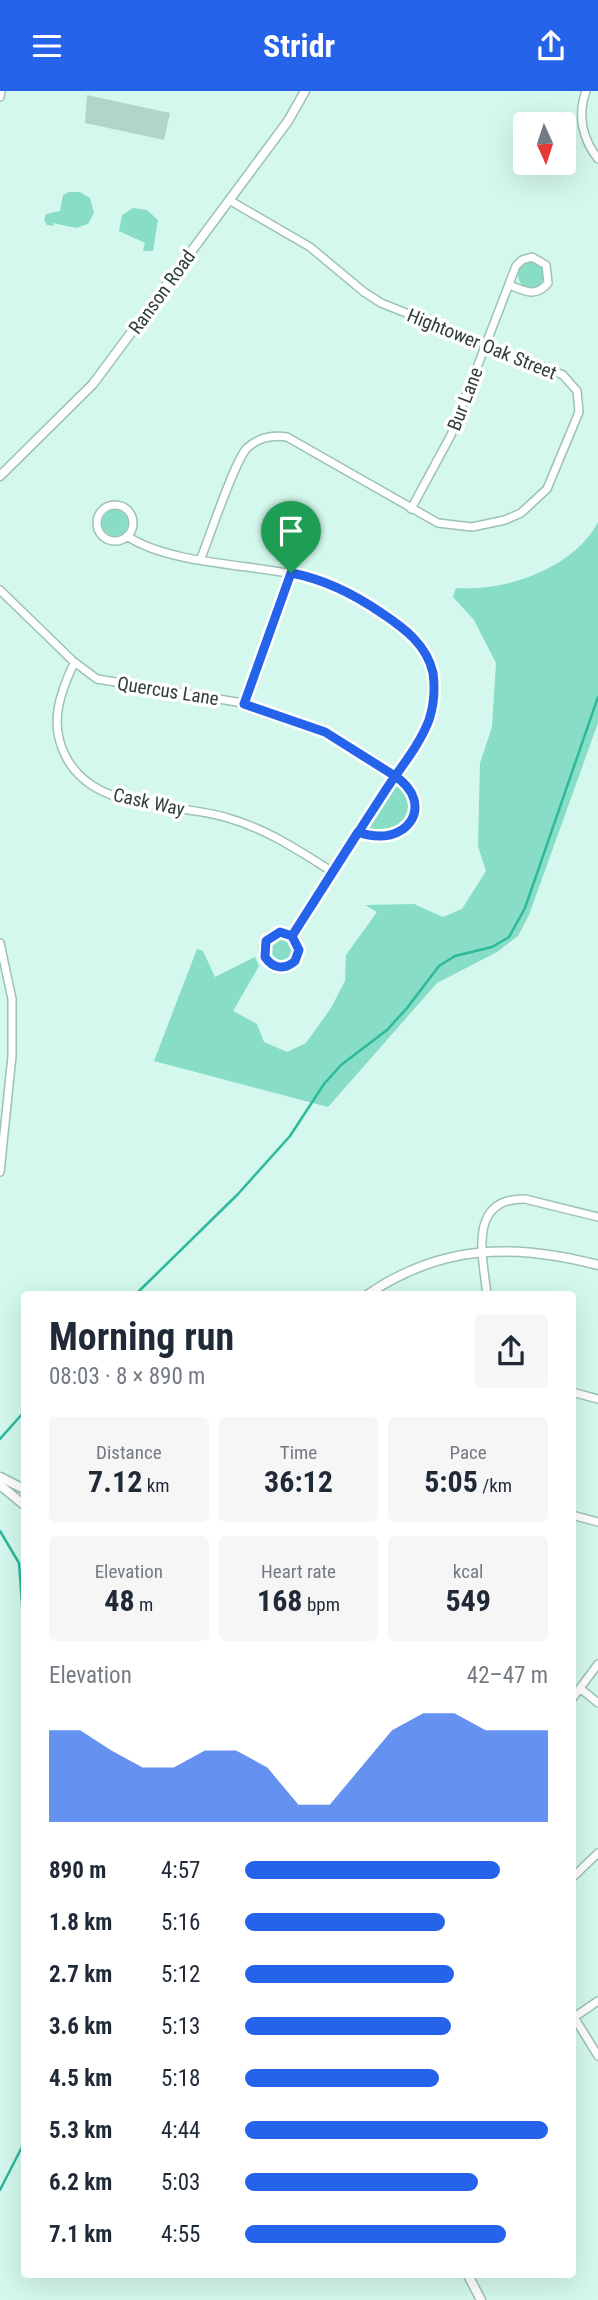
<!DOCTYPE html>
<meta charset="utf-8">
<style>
:root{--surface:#fff;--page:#f6f6f7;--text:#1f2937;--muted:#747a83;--accent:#2563eb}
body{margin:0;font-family:"Roboto Condensed",sans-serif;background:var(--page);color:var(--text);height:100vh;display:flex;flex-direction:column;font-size:26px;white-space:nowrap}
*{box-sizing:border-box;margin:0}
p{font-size:23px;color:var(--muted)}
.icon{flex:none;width:38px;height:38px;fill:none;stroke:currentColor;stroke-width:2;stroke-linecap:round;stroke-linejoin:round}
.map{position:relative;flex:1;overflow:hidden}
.drawer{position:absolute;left:21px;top:1200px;width:555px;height:987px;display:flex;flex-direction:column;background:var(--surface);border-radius:7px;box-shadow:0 7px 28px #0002}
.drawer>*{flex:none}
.needle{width:46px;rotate:177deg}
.tools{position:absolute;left:513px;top:21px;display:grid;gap:14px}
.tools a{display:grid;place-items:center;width:63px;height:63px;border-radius:7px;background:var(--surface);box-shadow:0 7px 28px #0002;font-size:35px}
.pin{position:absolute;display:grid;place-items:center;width:60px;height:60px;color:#fff;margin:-72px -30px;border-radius:50% 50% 50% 0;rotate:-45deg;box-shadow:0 0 7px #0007}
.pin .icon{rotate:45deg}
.round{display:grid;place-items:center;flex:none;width:74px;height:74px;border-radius:7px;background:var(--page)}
.overview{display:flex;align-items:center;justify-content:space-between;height:119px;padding:0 28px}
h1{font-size:38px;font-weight:700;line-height:52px}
.figures{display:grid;grid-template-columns:repeat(3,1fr);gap:10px;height:119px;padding:7px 28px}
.figures div{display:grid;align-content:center;border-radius:7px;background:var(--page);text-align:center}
.figures b{font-size:30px;font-weight:700}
.figures small{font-size:19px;font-weight:400}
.figures p{font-size:19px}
.chart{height:196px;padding:14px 28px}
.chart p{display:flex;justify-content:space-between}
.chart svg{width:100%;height:126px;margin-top:7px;fill:var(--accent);opacity:.7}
ul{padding:0 28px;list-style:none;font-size:23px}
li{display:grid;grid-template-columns:112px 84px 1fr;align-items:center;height:52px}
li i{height:18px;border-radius:9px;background:var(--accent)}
header{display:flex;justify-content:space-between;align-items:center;height:91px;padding:0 28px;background:var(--accent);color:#fff;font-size:32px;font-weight:700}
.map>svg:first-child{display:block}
.green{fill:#87ddc5}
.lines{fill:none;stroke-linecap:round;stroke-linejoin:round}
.stream{stroke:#2db99b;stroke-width:2.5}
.building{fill:#b1d5ca}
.minor-casing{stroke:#9dc1b5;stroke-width:10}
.tertiary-casing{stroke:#9dc1b5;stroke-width:11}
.minor{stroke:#fff;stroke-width:7}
.tertiary{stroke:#fff;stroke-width:8}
.route-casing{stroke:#fff;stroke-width:14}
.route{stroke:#2563eb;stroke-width:9}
.labels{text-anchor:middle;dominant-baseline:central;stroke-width:7;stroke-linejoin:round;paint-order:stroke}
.street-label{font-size:19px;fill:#303f3a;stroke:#fff}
</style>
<header><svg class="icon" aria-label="menu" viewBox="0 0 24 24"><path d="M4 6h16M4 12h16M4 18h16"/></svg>Stridr<svg class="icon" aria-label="share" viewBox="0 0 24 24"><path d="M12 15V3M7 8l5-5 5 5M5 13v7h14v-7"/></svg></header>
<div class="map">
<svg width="598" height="2209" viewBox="0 0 598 2209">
<rect width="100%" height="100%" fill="#d4f8ed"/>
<path class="green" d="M69,101H80L90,107L94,122L88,133L76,137L53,132L54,135L47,134L44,129L46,123L60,120L63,104Z
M133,117L147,119L158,129L153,160H143L145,152L119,140L122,124Z
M518 184a13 13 0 1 1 26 0a13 13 0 1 1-26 0Z
M102 432a13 13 0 1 1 26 0a13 13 0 1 1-26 0Z
M598,431V632L529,824L518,845L497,861L437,892L328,1016L154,970L197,858L203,860L215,886L255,866L259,875L233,920L257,933L264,951L287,961L306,952L331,917L345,890L346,864L377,821L365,814L414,813L443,826L462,818L486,780L478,755L480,672L492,636L496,572L474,529L453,506L456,497C506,501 574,477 598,431Z
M398,692C414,708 413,738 388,743C382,744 375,742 370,742L368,735L394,694Z
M268 859a13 13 0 1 1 26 0a13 13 0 1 1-26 0Z"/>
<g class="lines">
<path class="stream" d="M135,1204L238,1103L290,1045L324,993L341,974L387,939L407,917L439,875L455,865L492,856L509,846L525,817L598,606
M0,1348L24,1321
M0,1440L19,1472L24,1540
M0,2099L24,2052"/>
</g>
<path class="building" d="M87,4L170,22L164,49L85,32Z"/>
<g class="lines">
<g class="minor-casing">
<path id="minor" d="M586,0C577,25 582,47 598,68
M0,6L1,0
M97 432a18 18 0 1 1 36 0a18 18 0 1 1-36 0Z
M411,418L451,344L516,175L522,169L532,166L546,174L548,192C536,207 524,200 510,194
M127,445C171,475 262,473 317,488C335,493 354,505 369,514C419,544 452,579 424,639L292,845
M201,467C210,445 234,371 247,357C258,347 273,344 287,346L438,432L472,436L505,429L521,422L547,398L579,321L577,300L563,284L381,212L364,201L310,156L229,109
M0,499L73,570L97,588L243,612L325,641L402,690C435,725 399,756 358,742
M74,572C60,602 49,632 65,664C94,723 174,710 228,727C267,738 299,760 333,781
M245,613L291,482
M263 859a18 18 0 1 1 36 0a18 18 0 1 1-36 0Z
M0,852L12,908V965L0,1081
M487,1204C483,1166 467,1107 525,1108L598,1126
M572,1301L598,1308
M572,1424L598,1431
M581,1598L598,1612
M572,1608L598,1573
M572,1787L598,1762
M574,1926L598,1965
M573,1927L598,1910"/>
</g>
<g class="tertiary-casing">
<path id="tertiary" d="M0,385L93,293L288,30L305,0
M367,1204C441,1153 515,1152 598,1174
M0,1386L24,1398
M0,1394L24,1414
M468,2184L481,2209"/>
</g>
<use href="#minor" class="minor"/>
<use href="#tertiary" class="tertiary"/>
</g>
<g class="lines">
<g class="route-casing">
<path id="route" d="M291,482C324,488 354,503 383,523C404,537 427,554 433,582C435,597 434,614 429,629C420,653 401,676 387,697C355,746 324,795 292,845L280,841L266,850L265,866C273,878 285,879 295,870L299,859L292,845L358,741C407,759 437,713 395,685L325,641L244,613L291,482"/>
</g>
<use href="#route" class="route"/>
</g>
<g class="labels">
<g class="street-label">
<text transform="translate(162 201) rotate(-54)">Ranson Road</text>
<text transform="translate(482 253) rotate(22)">Hightower Oak Street</text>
<text transform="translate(465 308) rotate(-69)">Bur Lane</text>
<text transform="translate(168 600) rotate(9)">Quercus Lane</text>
<text transform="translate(149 711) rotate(12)">Cask Way</text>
</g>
</g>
</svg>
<div class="tools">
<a><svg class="needle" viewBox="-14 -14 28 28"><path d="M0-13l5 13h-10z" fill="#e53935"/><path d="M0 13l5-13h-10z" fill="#747a83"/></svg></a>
</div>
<div class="pin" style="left:291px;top:482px;background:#1e9e55"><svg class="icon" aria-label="arrive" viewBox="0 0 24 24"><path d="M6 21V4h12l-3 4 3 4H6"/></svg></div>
<section class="drawer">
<div class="overview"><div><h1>Morning run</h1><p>08:03 · 8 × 890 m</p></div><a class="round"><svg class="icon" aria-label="share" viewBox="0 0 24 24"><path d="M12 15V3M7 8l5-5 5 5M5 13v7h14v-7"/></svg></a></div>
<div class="figures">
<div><p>Distance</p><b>7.12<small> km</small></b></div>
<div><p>Time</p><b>36:12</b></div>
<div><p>Pace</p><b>5:05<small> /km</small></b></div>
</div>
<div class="figures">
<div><p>Elevation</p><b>48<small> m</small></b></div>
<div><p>Heart rate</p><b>168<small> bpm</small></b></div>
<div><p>kcal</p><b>549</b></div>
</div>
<div class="chart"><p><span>Elevation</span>42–47 m</p>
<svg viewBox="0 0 160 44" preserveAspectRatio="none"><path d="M0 44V12L10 12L20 19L30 25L40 25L50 19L60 19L70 25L80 38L90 38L100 25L110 12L120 6L130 6L140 12L150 12L160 12V44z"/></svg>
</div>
<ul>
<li><b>890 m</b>4:57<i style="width:84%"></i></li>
<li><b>1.8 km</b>5:16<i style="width:66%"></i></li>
<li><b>2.7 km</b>5:12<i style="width:69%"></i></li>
<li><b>3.6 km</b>5:13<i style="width:68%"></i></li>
<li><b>4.5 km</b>5:18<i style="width:64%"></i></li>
<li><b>5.3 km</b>4:44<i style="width:100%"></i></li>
<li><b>6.2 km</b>5:03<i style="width:77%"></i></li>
<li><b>7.1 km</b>4:55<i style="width:86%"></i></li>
</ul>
</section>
</div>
